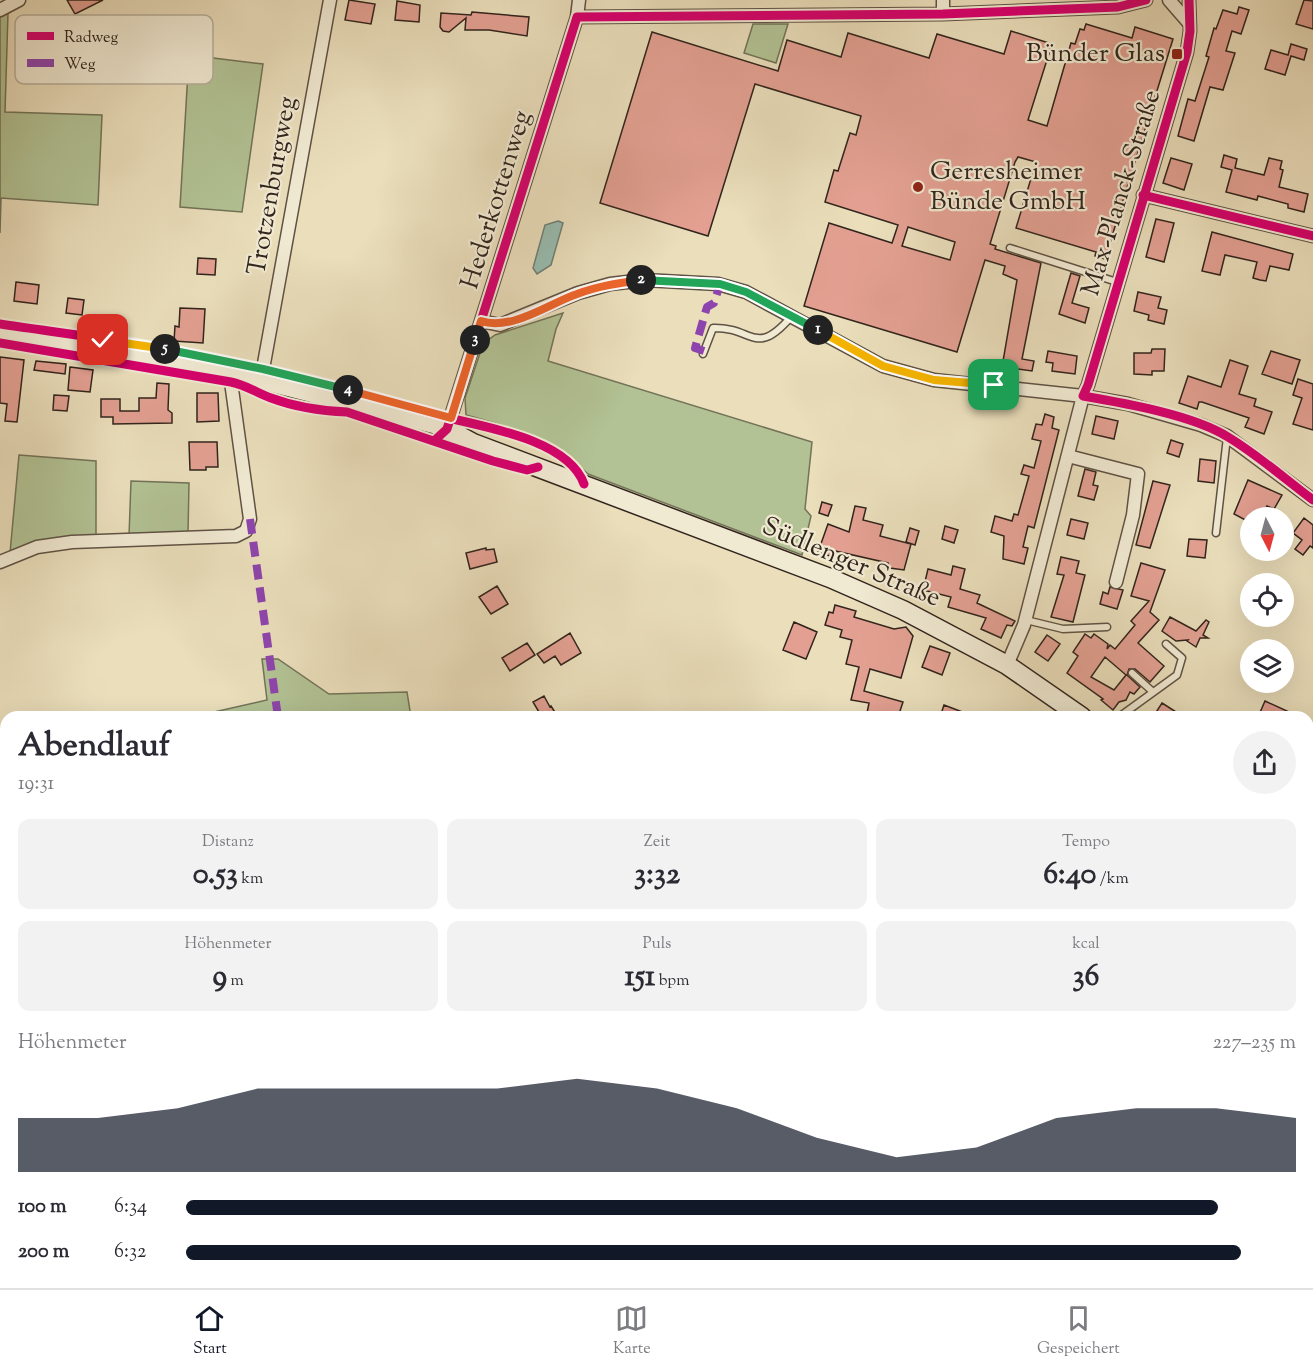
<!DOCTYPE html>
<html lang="de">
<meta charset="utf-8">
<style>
:root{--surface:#fff;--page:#f2f2f3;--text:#2b2b33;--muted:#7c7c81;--line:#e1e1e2;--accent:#111827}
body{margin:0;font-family:"Sorts Mill Goudy",serif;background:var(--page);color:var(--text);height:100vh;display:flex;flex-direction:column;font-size:22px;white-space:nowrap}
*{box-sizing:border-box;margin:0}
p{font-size:20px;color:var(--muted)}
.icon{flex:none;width:33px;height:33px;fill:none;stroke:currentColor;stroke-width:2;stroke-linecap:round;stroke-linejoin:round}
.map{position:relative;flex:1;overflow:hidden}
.side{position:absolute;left:0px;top:711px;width:1314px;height:578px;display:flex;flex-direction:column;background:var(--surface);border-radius:18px 18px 0 0;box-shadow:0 6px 24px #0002}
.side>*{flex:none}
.needle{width:39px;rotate:174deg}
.fabs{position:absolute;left:1240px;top:507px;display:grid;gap:12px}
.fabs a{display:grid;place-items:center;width:54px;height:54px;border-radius:50%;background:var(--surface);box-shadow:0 6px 24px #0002;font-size:30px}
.pin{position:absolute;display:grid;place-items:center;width:51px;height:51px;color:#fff;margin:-26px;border-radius:12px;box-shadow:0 3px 9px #0006}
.km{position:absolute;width:30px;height:30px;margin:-15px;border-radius:50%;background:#222;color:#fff;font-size:16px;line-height:30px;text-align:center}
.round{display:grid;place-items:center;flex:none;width:63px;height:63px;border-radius:32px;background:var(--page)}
.headline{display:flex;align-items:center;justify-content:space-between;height:102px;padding:0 18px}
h1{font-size:33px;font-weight:800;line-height:45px}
.figures{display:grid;grid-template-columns:repeat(3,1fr);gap:9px;height:102px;padding:6px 18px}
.figures div{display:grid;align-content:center;border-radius:12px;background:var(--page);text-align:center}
.figures b{font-size:30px;font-weight:800}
.figures small{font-size:16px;font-weight:400}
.figures p{font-size:16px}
.chart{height:168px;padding:12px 18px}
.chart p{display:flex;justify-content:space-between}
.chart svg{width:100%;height:108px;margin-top:6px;fill:var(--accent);opacity:.7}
ul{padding:0 18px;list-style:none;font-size:20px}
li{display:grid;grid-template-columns:96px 72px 1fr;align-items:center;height:45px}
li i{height:15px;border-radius:8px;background:var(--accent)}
.dock{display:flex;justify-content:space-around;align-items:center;height:84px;border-top:2px solid var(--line);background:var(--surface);font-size:16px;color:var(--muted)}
.dock a{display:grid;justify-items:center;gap:3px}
.dock .current{color:var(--accent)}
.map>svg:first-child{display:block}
.green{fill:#b2c294;stroke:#727358;stroke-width:1.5}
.water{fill:#98bcb0;stroke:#6f7f75;stroke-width:1.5}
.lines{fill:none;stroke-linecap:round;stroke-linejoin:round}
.stream{stroke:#6f7f75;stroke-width:4}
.building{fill:#e3a092;stroke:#31241c;stroke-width:1.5;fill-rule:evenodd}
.lane-casing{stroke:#5f5244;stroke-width:9}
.street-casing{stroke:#5f5244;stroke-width:15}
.secondary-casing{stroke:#31241c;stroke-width:21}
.lane{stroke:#f1ead3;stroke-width:6}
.street{stroke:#f1ead3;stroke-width:12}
.secondary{stroke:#f1ead3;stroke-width:18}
.quiet{stroke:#8e44ad;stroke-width:8;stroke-dasharray:15 8;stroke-linecap:butt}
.cycleway-casing{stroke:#f1ead3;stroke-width:13}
.cycleway{stroke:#d6006c;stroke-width:9}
.split-1-casing{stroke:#fff;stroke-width:12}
.split-2-casing{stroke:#fff;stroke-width:12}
.split-3-casing{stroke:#fff;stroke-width:12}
.split-4-casing{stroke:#fff;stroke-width:12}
.split-5-casing{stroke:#fff;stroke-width:12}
.split-6-casing{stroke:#fff;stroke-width:12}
.split-1{stroke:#f5b400;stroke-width:8}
.split-2{stroke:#22a559;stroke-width:8}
.split-3{stroke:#f0652b;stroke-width:8}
.split-4{stroke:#f0652b;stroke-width:8}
.split-5{stroke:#22a559;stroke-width:8}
.split-6{stroke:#f5b400;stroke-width:8}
.poi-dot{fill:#8f2418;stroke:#f1ead3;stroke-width:2}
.labels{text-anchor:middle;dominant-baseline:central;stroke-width:4.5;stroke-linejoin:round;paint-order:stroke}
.poi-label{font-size:26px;fill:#31241c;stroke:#f1ead3;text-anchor:end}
.street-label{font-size:26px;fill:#31241c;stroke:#f1ead3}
.key{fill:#f1ead3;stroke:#b7af9c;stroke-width:1.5}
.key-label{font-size:16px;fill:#31241c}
</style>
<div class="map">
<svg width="1313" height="1288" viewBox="0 0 1313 1288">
<rect width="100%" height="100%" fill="#eadebb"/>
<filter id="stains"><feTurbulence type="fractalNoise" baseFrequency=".00333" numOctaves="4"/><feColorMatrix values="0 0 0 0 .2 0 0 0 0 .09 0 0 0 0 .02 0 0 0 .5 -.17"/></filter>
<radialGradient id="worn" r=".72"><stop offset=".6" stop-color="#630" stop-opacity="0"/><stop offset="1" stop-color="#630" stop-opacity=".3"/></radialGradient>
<path class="green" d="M8,13L5,112L102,115L98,205L1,198L0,233V17Z
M753,24H788L776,63L744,53Z
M189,55L263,64L242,212L180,207Z
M563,313L556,329L548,361L812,442L805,509L811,516L802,555L588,474C549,437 516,429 466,415L465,398L483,344L495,335Z
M19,455L96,461V537L10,553Z
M131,481L189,483L188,533L129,536Z
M262,659H278L329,694L407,692L411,717H192L267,700Z
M6,765V1026H3L0,1020V766Z
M1308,1124L1313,1126V1288H958V1282H1308Z
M6,1143V1282L134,1283L131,1288H0V1160Z
M815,1283V1288H372V1283Z"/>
<path class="water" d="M558,221L563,223L551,265L537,274L533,268L545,225Z
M6,1083V1143L0,1160V1095Z"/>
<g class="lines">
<path class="stream" d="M624,1282L645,1288"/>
</g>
<path class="building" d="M67,0H103L75,14Z
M349,0L375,4L371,24L345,20Z
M1304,0L1313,1V29L1296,24Z
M397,1L420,5L419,22L395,20Z
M1239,7L1249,10L1241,34L1232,31L1226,51L1235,53L1223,90L1210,87L1194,141L1178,136L1188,99L1195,101L1209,57L1206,56L1214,28L1216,29L1223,10L1237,14Z
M472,12L529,17L527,36L489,30H465L466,18L449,32L443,31L440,27L441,13L471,15Z
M1086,24L1132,38L1135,27L1173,39L1105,259L1095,256L1096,252L1016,228L1036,162L1018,157L1015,162L990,244L996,246L995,249L1041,263L1022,359L1034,361L1032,371L1002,367L1017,280L1003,274L1005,266L985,260L957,352L804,306L829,223L892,243L898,225L825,202L834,170L838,171L850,133L856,135L861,116L755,84L708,236L600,203L652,32L778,71L787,40L841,57L848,33L929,58L937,34L1004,54L1011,31L1052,44L1028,120L1047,126L1071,43L1075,44L1080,29L1084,30ZM908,227L955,242L950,260L902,246Z
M1291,44L1307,49L1304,60L1291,56L1285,75L1265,69L1271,50L1288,55Z
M1224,155L1237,159L1235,168L1264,175L1269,158L1282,161L1280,169L1283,170L1279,187L1308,194L1304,212L1288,208V204L1258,196L1257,200L1226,192L1232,170L1221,167Z
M1171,158L1192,164L1184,190L1163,183Z
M1156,219L1174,223L1164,262L1146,257Z
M1212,232L1293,254L1289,270L1270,266L1266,281L1260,280L1253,278L1257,262L1225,255L1220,275L1202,271Z
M198,258L216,259L215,275L197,274Z
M1071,273L1080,276L1072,303L1089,308L1085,323L1059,314Z
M16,282L39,285L37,304L14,301Z
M1138,292L1161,297L1158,308L1167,310L1164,324L1148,320L1149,315L1134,311Z
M68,298L84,300L82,315L66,313Z
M180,308L205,309L203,343L174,341L175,326L179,327Z
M1152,349H1165L1164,371H1152V375L1134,374V353H1151Z
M1048,351L1077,356L1075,374L1052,371L1053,363L1046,362Z
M1271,351L1300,360L1292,384L1262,374Z
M0,357L24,360L17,422L5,421L7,404L0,403Z
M1230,360L1248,366L1239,394L1256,399L1254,406L1272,412L1264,434L1245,427L1249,418L1202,402H1199L1197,409L1179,403L1188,376L1221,387Z
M36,361L66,364L65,374L34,370Z
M70,367L93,370L90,392L68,390Z
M1298,379L1313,384V430L1293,424L1302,398L1293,395Z
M157,383L169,384L168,410L172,413V423L113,424V417H101V399H120V411H139V398H156Z
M197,393H218L219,421L197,422Z
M54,395L69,396L67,411L53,410Z
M1045,414L1054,417L1052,428L1059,430L1034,528L1028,526L1023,547L1028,548L1024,564L1003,559L1004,536L991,532L995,516L1012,521L1014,514L1018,515L1029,476L1021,474L1024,465L1034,468L1041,441L1032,439L1036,424L1042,425Z
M1096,416L1118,421L1114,439L1092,434Z
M1171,440L1183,444L1179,457L1167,453Z
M189,442H217L218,467H206V470H190Z
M1200,459L1216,461L1214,483L1198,481Z
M1085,469L1096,472L1093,485L1098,486L1094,500L1078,496Z
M1248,480L1282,495L1274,509L1267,506L1264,512L1259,510L1255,518H1251V523L1234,514Z
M1153,481L1170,485L1150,548L1136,545Z
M822,502L832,505L828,516L819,513Z
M855,506L866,508L863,520L883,525L880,536L911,544L904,570L890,568L888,563L835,551L833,557L818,552L828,524L849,532Z
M1304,518L1313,525V548L1310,546L1303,555L1295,549L1302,540L1293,533Z
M1071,519L1088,523L1084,539L1067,535Z
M945,526L958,530L954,543L942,539Z
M910,528L919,531L915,545L906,542Z
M1189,539L1207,540L1205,558L1187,556Z
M486,548V550L494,549L497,562L470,569L466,553Z
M1061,557L1079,561L1076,573L1085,575L1073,622L1051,617L1064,575L1057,574Z
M1141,563L1165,570L1150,612L1159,620L1138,643L1164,666L1150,682L1135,669H1129L1127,675L1140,687L1134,694L1130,692L1126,700L1119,702L1113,710L1101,700L1103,699L1067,673L1078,656L1073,652L1085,634L1091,638L1094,634L1108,644L1107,649L1110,645L1115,649L1135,625L1131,621L1149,601L1131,596ZM1105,657L1126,675L1114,690L1091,677Z
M953,566L965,569L960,589L980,595L977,603L1015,621L1012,626L1007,625L1001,638L981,629L986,618L948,607L951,597L923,590L928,569L951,575Z
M497,586L508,604L491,614L479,597Z
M1110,587L1123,590L1117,609L1100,604L1103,592L1108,594Z
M835,605L856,611L854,617L894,629L906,627L913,636L901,678L870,669L864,691L903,702L898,717H883L867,713L869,703L851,700L859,667L846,664L852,640L840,637L842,630L825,625L829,612L833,613Z
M1170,617L1196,631L1206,620L1209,622L1203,635L1208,638H1200L1196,647L1187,641L1188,640L1176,641L1162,631Z
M794,622L817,632L806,659L783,650Z
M570,633L581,653L561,665L555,656L544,663L537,654Z
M1047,635L1060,644L1048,661L1035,652Z
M527,643L535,655L510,671L502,658Z
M930,646L950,653L942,675L922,667Z
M544,696L550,707L551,706L558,717H530L539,712L533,702Z
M1265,701L1300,717H1258Z
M1162,703L1184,717H1153Z
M944,705L973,716V717H940Z"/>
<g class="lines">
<g class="lane-casing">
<path id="lane" d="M1010,248L1117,282
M703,354L713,328C754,327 755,358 791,317
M1216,533L1227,437
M1026,620L1063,629L1107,627
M1132,673L1153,692
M1119,717L1177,675L1182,658L1166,644"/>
</g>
<g class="street-casing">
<path id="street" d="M1169,0L1189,23
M0,10L19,0
M943,14V0
M577,17L943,14L1118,7L1146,0
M1143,195L1313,236
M481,321L500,325L578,293L610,284L645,280L718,284L746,292L883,366L934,380L1083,396L1128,404L1201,425L1227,436L1313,500
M261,380L330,0
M447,429L577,17L579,0
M1068,456L1138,474L1133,515L1116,582
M0,562L37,547L72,542L236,536L246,531L250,519L231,382L233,373
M1007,665L1024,625L1083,396L1088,385L1187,52L1190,31L1189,0
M1308,1115L1313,1118"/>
</g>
<g class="secondary-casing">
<path id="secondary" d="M0,335L158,357L261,380L457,430
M447,429L473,443L830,578L903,610L1007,665L1082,717
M1308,859L1313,861"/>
</g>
<use href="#lane" class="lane"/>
<use href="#street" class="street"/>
<use href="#secondary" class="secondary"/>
<path class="quiet" d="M704,351L695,348L707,307L714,303L720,284
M250,519L278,717
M0,884L6,882
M0,996L6,1007
M817,1288V1282"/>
<g class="cycleway-casing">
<path id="cycleway" d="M1189,0L1190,31L1187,52L1088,385L1083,396C1124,403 1193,415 1228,437C1258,455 1285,479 1313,500
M1143,195L1313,236
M0,324C60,333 121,340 180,352C264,368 347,388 428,413C471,425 567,436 584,484
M0,343L231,382C246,385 257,393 271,398C295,407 322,411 347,412L493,461L527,470L538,467
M434,441L447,429L577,17L943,14L1118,7L1146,0"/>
</g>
<use href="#cycleway" class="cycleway"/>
</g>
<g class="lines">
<g class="split-1-casing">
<path id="split-1" d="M818,330L883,366L934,380L994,385"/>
</g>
<g class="split-2-casing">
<path id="split-2" d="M641,280L720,284L746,292L818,330"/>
</g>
<g class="split-3-casing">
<path id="split-3" d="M475,340L481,321C512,331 548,304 577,294C598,286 619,283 641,280"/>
</g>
<g class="split-4-casing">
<path id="split-4" d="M348,390L451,418L475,340"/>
</g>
<g class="split-5-casing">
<path id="split-5" d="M165,349L263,369L348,390"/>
</g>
<g class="split-6-casing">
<path id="split-6" d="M103,340L165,349"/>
</g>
<use href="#split-1" class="split-1"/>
<use href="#split-2" class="split-2"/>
<use href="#split-3" class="split-3"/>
<use href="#split-4" class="split-4"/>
<use href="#split-5" class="split-5"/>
<use href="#split-6" class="split-6"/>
</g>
<g class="poi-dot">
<rect x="1171" y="48" width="12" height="12" rx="3"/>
<circle cx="918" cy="187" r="6"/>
</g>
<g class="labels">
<g class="poi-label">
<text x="1165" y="54">Bünder Glas</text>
<text x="930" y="172" text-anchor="start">Gerresheimer<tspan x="930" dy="30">Bünde GmbH</tspan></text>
</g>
<g class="street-label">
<text transform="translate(273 186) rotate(-80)">Trotzenburgweg</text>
<text transform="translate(1122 193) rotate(-73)">Max-Planck-Straße</text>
<text transform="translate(497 200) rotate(-73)">Hederkottenweg</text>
<text transform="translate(851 563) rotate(23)">Südlenger Straße</text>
</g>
</g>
<rect x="15" y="15" width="198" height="69" rx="9" class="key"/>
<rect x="27" y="32" width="27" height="8" fill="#d6006c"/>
<rect x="27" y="59" width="27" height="8" fill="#8e44ad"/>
<g class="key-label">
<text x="64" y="42">Radweg</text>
<text x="64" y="69">Weg</text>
</g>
<rect width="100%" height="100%" filter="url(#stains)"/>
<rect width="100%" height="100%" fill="url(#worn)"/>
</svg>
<div class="fabs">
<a><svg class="needle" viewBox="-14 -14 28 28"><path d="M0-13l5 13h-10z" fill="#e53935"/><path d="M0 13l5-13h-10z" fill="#7c7c81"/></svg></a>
<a><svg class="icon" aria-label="locate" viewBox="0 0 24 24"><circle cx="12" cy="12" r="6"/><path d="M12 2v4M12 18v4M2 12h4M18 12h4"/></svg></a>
<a><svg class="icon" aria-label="layers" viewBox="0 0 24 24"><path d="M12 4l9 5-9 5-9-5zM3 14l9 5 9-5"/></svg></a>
</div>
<div class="pin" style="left:994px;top:385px;background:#1e9e55"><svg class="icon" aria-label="arrive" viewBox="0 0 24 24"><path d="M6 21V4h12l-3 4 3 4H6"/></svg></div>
<div class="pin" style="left:103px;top:340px;background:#d93025"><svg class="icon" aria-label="check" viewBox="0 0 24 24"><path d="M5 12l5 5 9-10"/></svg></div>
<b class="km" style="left:818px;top:330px">1</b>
<b class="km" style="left:641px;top:280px">2</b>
<b class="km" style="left:475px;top:340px">3</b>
<b class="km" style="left:348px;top:390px">4</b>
<b class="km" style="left:165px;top:349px">5</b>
<section class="side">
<div class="headline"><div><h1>Abendlauf</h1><p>19:31</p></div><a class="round"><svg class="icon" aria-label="share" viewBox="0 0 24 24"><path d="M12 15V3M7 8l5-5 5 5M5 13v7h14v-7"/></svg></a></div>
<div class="figures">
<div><p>Distanz</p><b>0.53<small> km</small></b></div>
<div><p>Zeit</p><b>3:32</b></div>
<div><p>Tempo</p><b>6:40<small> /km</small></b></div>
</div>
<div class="figures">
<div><p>Höhenmeter</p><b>9<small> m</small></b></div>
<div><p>Puls</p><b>151<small> bpm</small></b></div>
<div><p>kcal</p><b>36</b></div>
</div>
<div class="chart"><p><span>Höhenmeter</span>227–235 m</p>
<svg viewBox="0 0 160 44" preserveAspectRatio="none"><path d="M0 44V22L10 22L20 18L30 10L40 10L50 10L60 10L70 6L80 10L90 18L100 30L110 38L120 34L130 22L140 18L150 18L160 22V44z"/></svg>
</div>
<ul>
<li><b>100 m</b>6:34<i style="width:93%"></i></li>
<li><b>200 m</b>6:32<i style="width:95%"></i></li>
</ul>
</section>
</div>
<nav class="dock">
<a class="current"><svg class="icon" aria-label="home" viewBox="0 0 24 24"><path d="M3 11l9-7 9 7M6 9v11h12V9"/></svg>Start</a>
<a><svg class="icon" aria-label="map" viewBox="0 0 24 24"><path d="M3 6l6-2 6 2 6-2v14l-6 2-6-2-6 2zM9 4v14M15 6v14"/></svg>Karte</a>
<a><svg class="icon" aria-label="saved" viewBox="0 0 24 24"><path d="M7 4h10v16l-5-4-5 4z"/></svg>Gespeichert</a>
</nav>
